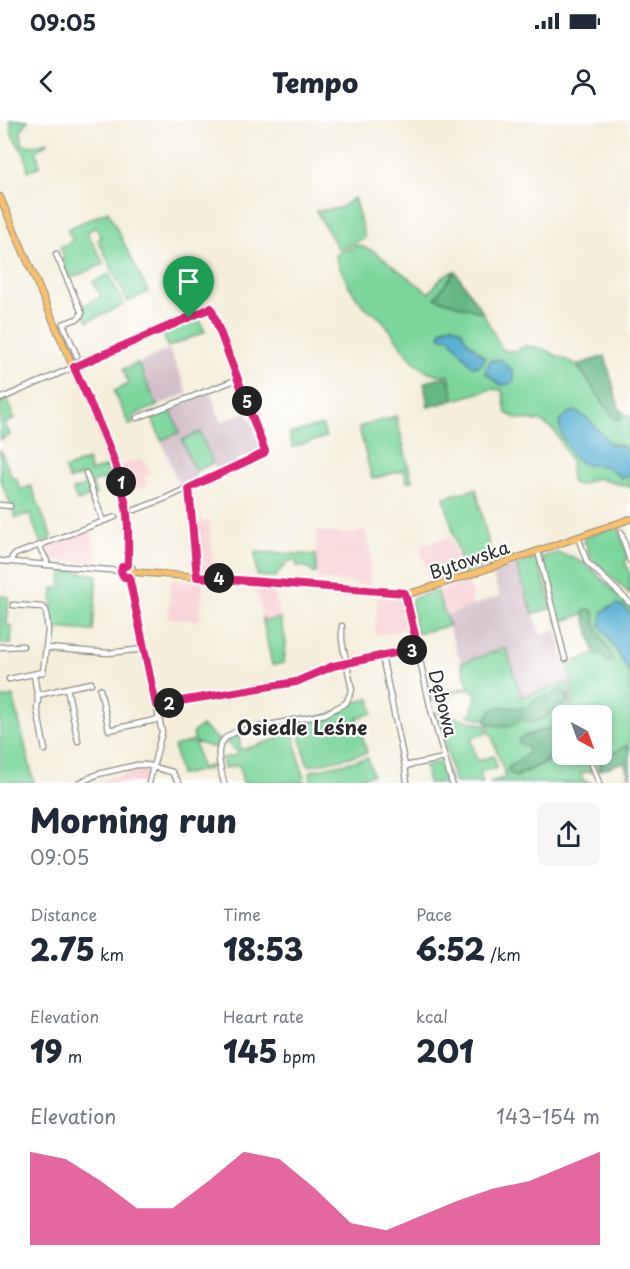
<!DOCTYPE html>
<meta charset="utf-8">
<style>
:root{--surface:#fff;--page:#f6f6f7;--text:#1f2937;--muted:#747a83;--accent:#db2777}
body{margin:0;font-family:"Playpen Sans",sans-serif;background:var(--page);color:var(--text);height:100vh;display:flex;flex-direction:column;font-size:22px;white-space:nowrap}
*{box-sizing:border-box;margin:0}
p{font-size:20px;color:var(--muted)}
.icon{flex:none;width:33px;height:33px;fill:none;stroke:currentColor;stroke-width:2;stroke-linecap:round;stroke-linejoin:round}
.map{position:relative;height:663px;overflow:hidden}
.panel{display:flex;flex-direction:column;background:var(--surface);flex:1}
.panel>*{flex:none}
.needle{width:39px;rotate:139deg}
.fabs{position:absolute;left:552px;top:585px;display:grid;gap:12px}
.fabs a{display:grid;place-items:center;width:60px;height:60px;border-radius:9px;background:var(--surface);box-shadow:0 3px 9px #0003;font-size:30px}
.pin{position:absolute;display:grid;place-items:center;width:51px;height:51px;color:#fff;margin:-62px -26px;border-radius:50% 50% 50% 0;rotate:-45deg;box-shadow:0 0 6px #0007}
.pin .icon{rotate:45deg}
.km{position:absolute;width:30px;height:30px;margin:-15px;border-radius:50%;background:#222;color:#fff;font-size:16px;line-height:30px;text-align:center}
.round{display:grid;place-items:center;flex:none;width:63px;height:63px;border-radius:9px;background:var(--page)}
.overview{display:flex;align-items:center;justify-content:space-between;height:102px;padding:0 30px}
h1{font-size:33px;font-weight:800;line-height:45px}
.figures{display:grid;grid-template-columns:repeat(3,1fr);gap:9px;height:102px;padding:6px 30px}
.figures div{display:grid;align-content:center}
.figures b{font-size:30px;font-weight:800}
.figures small{font-size:16px;font-weight:400}
.figures p{font-size:16px}
.chart{height:168px;padding:12px 30px}
.chart p{display:flex;justify-content:space-between}
.chart svg{width:100%;height:108px;margin-top:6px;fill:var(--accent);opacity:.7}
.status{display:flex;justify-content:space-between;align-items:center;height:42px;padding:0 30px;background:var(--surface);direction:ltr}
.status svg{height:16px;fill:currentColor}
header{display:flex;justify-content:space-between;align-items:center;height:78px;padding:0 30px;background:var(--surface);font-size:27px;font-weight:800}
.map>svg:first-child{display:block}
.built{fill:#f7cfd3}
.industrial{fill:#d2bdc7}
.green{fill:#7cd69c;stroke:#548064;stroke-width:1.5;fill-rule:evenodd}
.forest{fill:#65b784;stroke:#487158;stroke-width:1.5}
.water{fill:#55afd2;stroke:#406d7e;stroke-width:1.5}
.lines{fill:none;stroke-linecap:round;stroke-linejoin:round}
.minor-casing{stroke:#908c83;stroke-width:7}
.major-casing{stroke:#908c83;stroke-width:8}
.minor{stroke:#fff;stroke-width:4.5}
.major{stroke:#f8bf6c;stroke-width:6}
.route-casing{stroke:#fff;stroke-width:12}
.route{stroke:#db2777;stroke-width:8}
.labels{text-anchor:middle;dominant-baseline:central;stroke-width:4.5;stroke-linejoin:round;paint-order:stroke}
.street-label{font-size:18px;fill:#2b2b2b;stroke:#fff}
.neighbourhood-label{font-size:20px;font-weight:bold;fill:#2b2b2b;stroke:#fff}
</style>
<div class="status"><b>09:05</b><svg viewBox="0 0 49 12"><path d="M0 12V9h3v3zM5 12V6h3v6zM10 12V3h3v9zM15 12V0h3v12zM26 1h20v11H26zM47 4h2v5h-2z"/></svg></div>
<header><svg class="icon" aria-label="back" viewBox="0 0 24 24"><path d="M15 5l-7 7 7 7"/></svg>Tempo<svg class="icon" aria-label="person" viewBox="0 0 24 24"><circle cx="12" cy="8" r="4"/><path d="M4 21q1-7 8-7t8 7"/></svg></header>
<div class="map">
<svg width="630" height="663" viewBox="0 0 630 663">
<rect width="100%" height="100%" fill="#fff"/>
<filter id="ink" filterUnits="userSpaceOnUse"><feTurbulence type="fractalNoise" baseFrequency=".0167" numOctaves="2"/><feDisplacementMap in="SourceGraphic" scale="12" xChannelSelector="R" yChannelSelector="G"/><feConvolveMatrix kernelMatrix="1 2 1 2 8 2 1 2 1" color-interpolation-filters="sRGB"/></filter>
<filter id="wash" filterUnits="userSpaceOnUse"><feTurbulence type="fractalNoise" baseFrequency=".008" numOctaves="4" result="noise"/><feDisplacementMap in="SourceGraphic" scale="24" xChannelSelector="R" yChannelSelector="G"/><feGaussianBlur stdDeviation="1.35" result="paint"/><feColorMatrix in="noise" values="0 0 0 0 0 0 0 0 0 0 0 0 0 0 0 0 0 1.4 0 .05"/><feComposite in="paint" operator="in"/></filter>
<g filter="url(#wash)">
<rect width="100%" height="100%" fill="#f4eedb"/>
<path class="built" d="M143,338L150,354L144,356L147,364L146,366L128,372L121,346Z
M209,401L214,454L200,453L196,402Z
M91,410L99,444L51,440L46,426Z
M365,410L371,434L369,467L350,462L320,460L316,453L317,411L352,414Z
M451,417L461,453L430,464L420,425Z
M171,459L203,462L200,501L168,498Z
M467,460L472,474L471,478L474,486L445,496L437,471Z
M255,466L273,468L280,498L264,501Z
M377,477L398,478L403,481L409,509L375,515Z
M143,650L148,655L146,663H87Z"/>
<path class="industrial" d="M185,155L203,190L197,193L190,192L174,160Z
M169,229L188,273L157,286L139,243Z
M210,273L221,302L247,291L262,329L260,333L217,353L200,312L183,320L199,362L181,370L161,320L179,312L170,289Z
M516,445L541,515L556,510L566,546L568,563L521,577L506,528L461,543L445,496L500,476L492,452Z"/>
<path class="green" d="M10,0H28L21,11L22,23C31,29 40,23 49,22L36,31L40,46L28,51L25,35L13,17Z
M354,78L365,118L339,130L316,91L339,88Z
M108,91L148,172L128,182L98,120L101,118L96,107L87,112L104,144L69,159L61,141L64,137L60,127L73,121L67,109Z
M357,125L373,131L429,173C437,164 443,153 455,151L435,178L483,193L502,229L509,231H516L525,226L541,228L577,245L614,298L621,300L617,286L625,294L630,296V336L624,326L609,322L562,316L573,336L580,342L608,347L630,354V367L596,358L579,365L572,363L570,352L572,344L555,311L540,301L518,299L506,293L503,273L501,270L492,269L454,280L449,255C415,258 402,224 384,202C378,195 369,191 362,184C349,169 342,153 335,135ZM451,205L461,210L467,221L485,238L481,245L475,247L449,217L442,218L440,216L442,209ZM500,239L513,251L501,265L485,253L491,240Z
M109,154L124,185L88,201L81,186L101,177L93,162Z
M198,196L205,212L168,227L162,212Z
M138,243L157,286L134,295V303L129,305L114,271L129,264L123,249Z
M7,279L15,299L5,303L10,315L0,320V282Z
M170,289L180,312L161,320L151,296Z
M396,296L412,361L407,362L404,350L372,359L359,307Z
M322,305L326,317L293,327L289,314Z
M200,312L213,343L195,351L182,320Z
M0,329L13,359L16,358L21,370L31,366L52,418L41,423L29,393L16,398L0,358Z
M87,340L91,352L107,346L111,357L92,363L96,374L77,381L73,370L87,365L84,355L69,360L65,349Z
M476,369L493,443L464,453L444,377Z
M618,406L628,437L625,440L630,456V474L591,438L586,424L583,422L586,417Z
M255,432L316,435V453H313L307,447L297,446V441H287L286,445L279,451L276,457L257,456Z
M557,433L573,437L582,443L585,442L630,487V493C622,485 618,484 608,487L600,504L630,553V628L629,626L600,640L603,646L598,649L590,635L602,634V596L575,595L568,544L595,534L610,532L595,506L594,492L584,491V494L557,503L542,437Z
M538,438L551,488L533,494L516,445Z
M62,450L97,455L93,511L51,508L53,468H61Z
M437,471L449,506L417,513L411,485L413,478Z
M0,476L9,477L7,505L12,506L11,524H0Z
M262,496L264,501L280,498L286,522L284,543L272,545Z
M506,528L521,577L568,563L572,595L562,596V604L524,616L520,623L528,628L529,631L524,638L514,643L510,653L515,657L544,644L556,635L562,633L586,635L593,652H584L581,655L584,661L592,663H489L506,657L487,603L499,606H510L521,599L543,598L564,585L568,581V576L555,573L551,577L544,576C539,580 534,586 528,588C513,594 497,577 485,600L468,595L471,594L476,576L475,571C457,566 449,579 434,582L432,575L469,567L461,543Z
M13,576L34,663H0V579Z
M370,579L373,593L357,598L367,633L310,646L307,644L297,602L328,595L342,590L351,583Z
M437,593L485,605L488,613L471,618L477,641L494,636L497,648L480,652L483,663H455Z
M291,604L305,663H243L239,645L224,648L222,638L237,635L238,632L225,622L238,613L241,630L278,619L277,607Z
M202,606L219,620L216,628L195,622L201,648L217,644L218,647L180,655L174,626L194,621L193,612Z
M368,638L373,655L345,661V663H312L310,654L311,651Z
M442,642L444,644L450,663H428L425,645Z"/>
<path class="forest" d="M455,151L483,193L435,178Z
M605,236L621,295V300L614,298L577,245Z
M445,257L449,259L454,280L428,287L424,263L437,258Z
M589,489L594,492C594,510 606,521 612,538L608,543L601,534H595L584,494V491Z
M558,571L565,572L568,576L567,582L543,598L531,603L521,599L513,606C504,604 492,608 485,600C497,577 508,591 527,588L531,586L534,580L544,576L551,577Z
M562,604V633L515,657L507,650C512,641 523,641 528,632V628L520,623L518,619Z
M625,626L630,628V658L624,642L597,651L602,646L600,640Z"/>
<path class="water" d="M451,205L461,210L467,221L485,238L481,245L472,246L449,217H441L440,212Z
M500,239L513,251L514,260L509,264L501,265L485,252L490,241Z
M575,291L588,299L611,324L628,328L630,336V355L621,358L608,347L584,344L575,339L562,316L559,302L568,293Z
M617,484L623,486L630,493V553L600,504L603,491Z"/>
</g>
<g filter="url(#ink)">
<g class="lines">
<g class="minor-casing">
<path id="minor" d="M56,134L82,193L79,198L63,204L77,236
M0,279L211,188L265,331L264,333L164,379L135,390
M137,298L238,259
M86,353L103,401
M189,368L197,457
M0,385L10,386
M621,412L630,441
M578,417L587,442L630,483
M39,426L47,441L46,445
M538,431L565,539
M0,441L121,451
M11,442L12,437L16,434L115,397
M129,457L162,612L149,663
M405,473L431,590L452,663
M0,527L23,526
M47,528L108,533L144,529
M382,536L405,646L407,663
M34,555L38,579L37,589L45,630
M9,559L43,552L48,511L46,490L42,487L13,485
M67,568L91,563
M100,569L109,610L160,599
M38,575L67,568L78,621
M157,585L296,562L333,546L418,529
M588,634L599,663
M405,646L445,638
M79,663L98,654L137,645H146L172,652L179,663
M224,663C219,641 210,620 239,611L325,594L346,583L352,570L342,521V506"/>
</g>
<g class="major-casing">
<path id="major" d="M0,77L116,347L127,393L128,445
M121 451a6 6 0 1 1 12 0a6 6 0 1 1-12 0Z
M133,452L412,473L463,457L630,399"/>
</g>
<use href="#minor" class="minor"/>
<use href="#major" class="major"/>
</g>
</g>
<g class="lines" filter="url(#ink)">
<g class="route-casing">
<path id="route" d="M211,188L265,331L264,333L189,368L197,457L405,473L418,528L333,546L296,562L156,585L129,457H124L121,452L122,447L128,445C128,428 129,411 127,394C121,343 94,294 74,247Z"/>
</g>
<use href="#route" class="route"/>
</g>
<g class="labels">
<g class="street-label">
<text transform="translate(469 439) rotate(-19)">Bytowska</text>
<text transform="translate(444 583) rotate(76)">Dębowa</text>
</g>
<g class="neighbourhood-label">
<text x="302" y="607">Osiedle Leśne</text>
</g>
</g>
</svg>
<div class="fabs">
<a><svg class="needle" viewBox="-14 -14 28 28"><path d="M0-13l5 13h-10z" fill="#e53935"/><path d="M0 13l5-13h-10z" fill="#747a83"/></svg></a>
</div>
<div class="pin" style="left:189px;top:198px;background:#1e9e55"><svg class="icon" aria-label="arrive" viewBox="0 0 24 24"><path d="M6 21V4h12l-3 4 3 4H6"/></svg></div>
<b class="km" style="left:121px;top:362px">1</b>
<b class="km" style="left:169px;top:583px">2</b>
<b class="km" style="left:412px;top:530px">3</b>
<b class="km" style="left:219px;top:458px">4</b>
<b class="km" style="left:247px;top:281px">5</b>
</div>
<section class="panel">
<div class="overview"><div><h1>Morning run</h1><p>09:05</p></div><a class="round"><svg class="icon" aria-label="share" viewBox="0 0 24 24"><path d="M12 15V3M7 8l5-5 5 5M5 13v7h14v-7"/></svg></a></div>
<div class="figures">
<div><p>Distance</p><b>2.75<small> km</small></b></div>
<div><p>Time</p><b>18:53</b></div>
<div><p>Pace</p><b>6:52<small> /km</small></b></div>
</div>
<div class="figures">
<div><p>Elevation</p><b>19<small> m</small></b></div>
<div><p>Heart rate</p><b>145<small> bpm</small></b></div>
<div><p>kcal</p><b>201</b></div>
</div>
<div class="chart"><p><span>Elevation</span>143–154 m</p>
<svg viewBox="0 0 160 44" preserveAspectRatio="none"><path d="M0 44V6L10 9L20 18L30 29L40 29L50 18L60 6L70 9L80 21L90 35L100 38L110 32L120 26L130 21L140 18L150 12L160 6V44z"/></svg>
</div>
</section>
